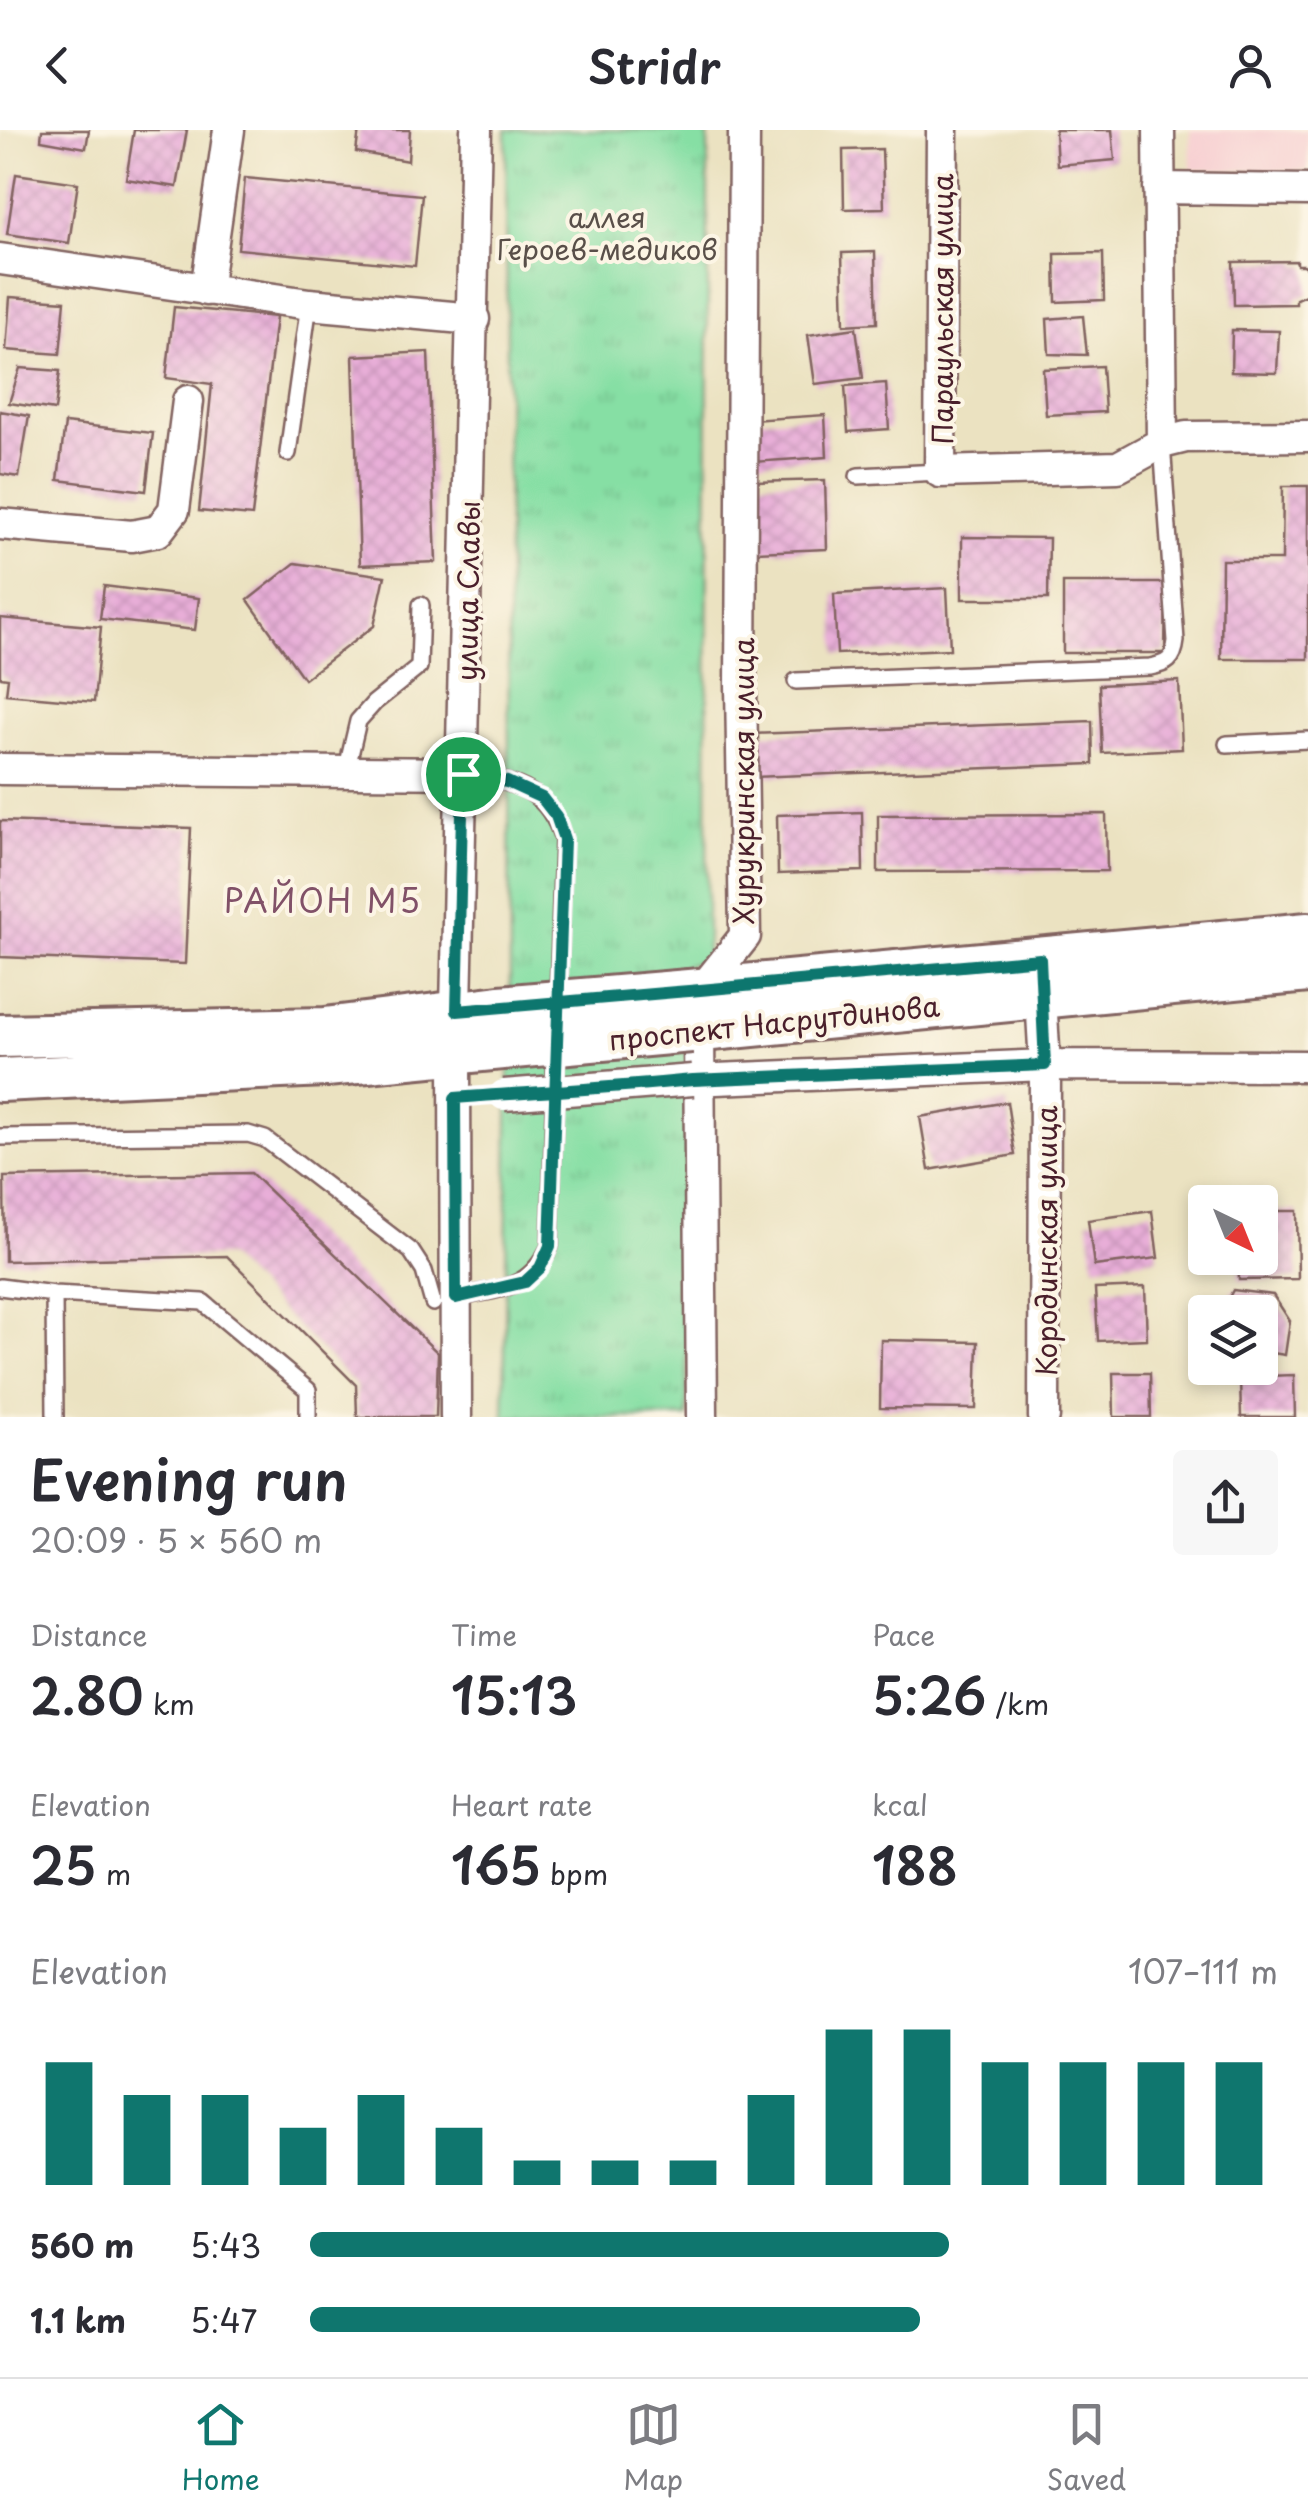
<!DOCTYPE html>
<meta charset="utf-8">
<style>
:root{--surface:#fff;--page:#f7f7f7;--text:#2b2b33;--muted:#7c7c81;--line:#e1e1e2;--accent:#0f766e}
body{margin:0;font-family:"Playpen Sans",sans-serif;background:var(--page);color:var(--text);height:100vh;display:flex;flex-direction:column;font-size:38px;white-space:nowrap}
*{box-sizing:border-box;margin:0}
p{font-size:32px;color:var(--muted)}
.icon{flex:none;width:55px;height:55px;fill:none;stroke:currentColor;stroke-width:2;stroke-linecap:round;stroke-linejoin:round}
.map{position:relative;height:1287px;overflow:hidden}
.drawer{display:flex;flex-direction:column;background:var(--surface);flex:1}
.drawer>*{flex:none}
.needle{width:65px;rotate:137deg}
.buttons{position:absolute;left:1188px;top:1055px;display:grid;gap:20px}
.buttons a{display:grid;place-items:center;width:90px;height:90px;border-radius:10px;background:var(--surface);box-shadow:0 5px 15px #0003;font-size:50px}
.pin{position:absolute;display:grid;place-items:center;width:85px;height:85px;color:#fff;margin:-42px;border:5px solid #fff;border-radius:50%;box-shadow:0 2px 10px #0007}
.round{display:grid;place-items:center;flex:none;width:105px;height:105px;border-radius:10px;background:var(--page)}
.summary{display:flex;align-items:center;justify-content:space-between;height:170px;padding:0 30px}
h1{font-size:55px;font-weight:600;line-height:75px}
.stats{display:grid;grid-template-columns:repeat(3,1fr);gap:15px;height:170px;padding:10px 30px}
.stats div{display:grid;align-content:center}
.stats b{font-size:50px;font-weight:600}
.stats small{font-size:28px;font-weight:400}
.stats p{font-size:28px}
.chart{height:280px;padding:20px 30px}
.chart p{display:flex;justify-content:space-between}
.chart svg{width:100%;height:180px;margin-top:10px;stroke:var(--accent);stroke-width:6}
ul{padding:0 30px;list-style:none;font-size:32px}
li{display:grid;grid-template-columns:160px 120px 1fr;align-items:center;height:75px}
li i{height:25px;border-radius:12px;background:var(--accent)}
header{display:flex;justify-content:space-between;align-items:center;height:130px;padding:0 30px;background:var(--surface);font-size:45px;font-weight:600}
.tab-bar{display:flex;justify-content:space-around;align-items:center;height:140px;border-top:2px solid var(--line);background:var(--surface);font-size:28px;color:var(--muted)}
.tab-bar a{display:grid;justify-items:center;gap:5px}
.tab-bar .active{color:var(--accent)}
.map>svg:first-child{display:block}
.built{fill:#f7cfd2}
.grass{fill:url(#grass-tufts);stroke:#687f68;stroke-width:2.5}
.building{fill:url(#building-cross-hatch)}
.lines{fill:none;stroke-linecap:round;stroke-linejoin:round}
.lane-casing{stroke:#826360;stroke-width:20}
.street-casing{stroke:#826360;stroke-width:35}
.secondary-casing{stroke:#826360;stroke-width:48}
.lane{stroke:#fff;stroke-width:15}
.street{stroke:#fff;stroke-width:30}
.secondary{stroke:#fff;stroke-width:42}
.street-bridge-casing{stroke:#826360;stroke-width:35;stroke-linecap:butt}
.secondary-bridge-casing{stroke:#826360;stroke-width:48;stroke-linecap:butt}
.street-bridge{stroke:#fff;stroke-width:30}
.secondary-bridge{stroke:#fff;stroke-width:42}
.route-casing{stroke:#fff;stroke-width:20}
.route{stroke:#0f766e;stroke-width:12}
.labels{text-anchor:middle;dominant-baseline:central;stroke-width:8;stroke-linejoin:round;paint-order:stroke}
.park-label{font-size:28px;fill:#594f49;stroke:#fcf5e5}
.street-label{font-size:28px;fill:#4a1f2b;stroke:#fcf5e5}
.quarter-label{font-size:32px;letter-spacing:2.5px;fill:#815168;stroke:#fcf5e5}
</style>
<header><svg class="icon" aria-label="back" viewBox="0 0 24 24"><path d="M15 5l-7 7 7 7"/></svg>Stridr<svg class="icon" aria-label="person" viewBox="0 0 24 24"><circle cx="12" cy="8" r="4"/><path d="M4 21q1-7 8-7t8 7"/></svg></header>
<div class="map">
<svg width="1308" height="1287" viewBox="0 0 1308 1287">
<defs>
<pattern id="grass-tufts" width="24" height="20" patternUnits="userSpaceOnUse" patternTransform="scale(2.5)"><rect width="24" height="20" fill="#86dfa4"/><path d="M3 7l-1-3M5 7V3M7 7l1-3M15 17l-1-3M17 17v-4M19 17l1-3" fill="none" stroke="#75bf8d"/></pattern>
<pattern id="building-cross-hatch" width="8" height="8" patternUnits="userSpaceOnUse" patternTransform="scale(2.5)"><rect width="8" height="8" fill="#e8aed8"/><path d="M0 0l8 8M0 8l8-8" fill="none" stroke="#c895ba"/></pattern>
</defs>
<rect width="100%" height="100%" fill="#fcf5e5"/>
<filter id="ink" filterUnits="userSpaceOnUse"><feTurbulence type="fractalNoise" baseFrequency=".01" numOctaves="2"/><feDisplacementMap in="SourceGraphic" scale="20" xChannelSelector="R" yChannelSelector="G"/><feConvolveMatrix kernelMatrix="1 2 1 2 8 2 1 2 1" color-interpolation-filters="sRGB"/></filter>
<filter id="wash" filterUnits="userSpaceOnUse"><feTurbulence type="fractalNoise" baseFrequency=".0048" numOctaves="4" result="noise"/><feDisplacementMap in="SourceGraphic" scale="40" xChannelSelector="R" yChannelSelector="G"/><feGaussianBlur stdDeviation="2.25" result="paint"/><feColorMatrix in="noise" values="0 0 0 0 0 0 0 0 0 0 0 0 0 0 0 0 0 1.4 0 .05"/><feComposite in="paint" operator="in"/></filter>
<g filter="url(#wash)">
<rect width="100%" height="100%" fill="#ebe2c1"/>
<path class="built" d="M1190,0H1308V41L1191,40Z"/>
<path class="grass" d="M506,0H708L707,831L686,835L687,1287H504L510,846Z"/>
<g id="blocks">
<path class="building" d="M42,0H89L86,18L41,10Z
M134,0H187L177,57L126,49Z
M359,0H410L408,31L356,22Z
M1055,0H1112L1115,30L1057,35Z
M882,19L884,78L844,79L843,20Z
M16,44L78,53L69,113L7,104Z
M245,48L422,65L415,136L238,119Z
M875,122L877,193L844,195L842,123Z
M1103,123L1104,170L1056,172L1055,124Z
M1297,131V135H1304L1308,140V164L1296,169V174L1234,175L1233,132Z
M10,167L65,171L60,224L6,220Z
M174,177L276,187L252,386L199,381L212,254L166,248Z
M1083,186L1087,225L1049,224L1047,189Z
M856,198L863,248L815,254L808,205Z
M1232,200L1279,201L1277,243L1231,242Z
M428,222L436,432L360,435L353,226Z
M1102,236L1105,282L1046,285L1043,239Z
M20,238L60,241L55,280L9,273Z
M886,253L889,299L848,302L845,256Z
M0,281L29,286L19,347L0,344Z
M825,285L827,327L753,332L750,290Z
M65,293L153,303L146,361L58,350Z
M825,350L827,419L756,422L754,352Z
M1283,356H1308V529H1221L1222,430H1282Z
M962,407L1049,408L1048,469H962Z
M295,433L385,446L374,496L304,549L248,470Z
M1063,453H1166L1165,523H1063Z
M104,456L199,468L195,500L100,489Z
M947,458L950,519L837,524L834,464Z
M0,488L101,497L94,572L6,564L8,548L0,547Z
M1179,551L1182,619L1102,623L1099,555Z
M1092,591L1093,634L753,647L752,604Z
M862,682L863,741L778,744L777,685Z
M1106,684L1107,741L878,742V685Z
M0,691L191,698L185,834L0,827Z
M1007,972L1015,1025L929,1040L920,987Z
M251,1043L438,1223L436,1287H357L356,1255L227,1126L5,1131L4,1047Z
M1152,1081L1158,1128L1094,1136L1088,1090Z
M1260,1081H1297L1298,1149L1239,1150L1238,1128H1260Z
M1145,1157L1147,1209L1098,1211L1095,1159Z
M1233,1160L1273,1165L1290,1191L1285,1225L1260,1221V1182H1221Z
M881,1210L978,1212L976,1279L880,1278Z
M1113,1243H1150L1151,1287H1114Z
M1294,1245L1295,1287H1241L1240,1247Z"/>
</g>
</g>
<g filter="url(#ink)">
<use href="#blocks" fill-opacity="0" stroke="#826360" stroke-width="2.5"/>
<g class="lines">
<g class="lane-casing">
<path id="lane" d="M288,323L309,174
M858,346L940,342
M796,551L1150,537C1167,534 1174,530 1176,511L1162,313
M1227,614L1308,610
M346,642L358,591L374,573L419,537L421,475
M463,643C513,653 546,655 563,709L558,869
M0,1007L248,1004L265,1009L411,1121L424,1141L433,1173
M0,1157L54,1164L203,1172L308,1260V1287
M54,1164L55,1287
M456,1168C501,1157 528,1162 550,1116L556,917"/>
</g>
<g class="street-casing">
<path id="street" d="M942,0L940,342L1118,337L1162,313L1186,307L1308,306
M1159,0L1162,313
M1159,58L1308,60
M0,129L309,174L474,189
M206,160L229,0
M0,394L132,406L158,401L174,380L188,271
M0,639L463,643
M1040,850L1045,935L1044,1287
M693,950L1045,935L1308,936
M456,1287L455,922L476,0
M702,1287L699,900L702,860L745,806L741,555L744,0"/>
</g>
<g class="secondary-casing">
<path id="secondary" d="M689,861L1308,804
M691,901L1308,841
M0,906L325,899L500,877
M0,950L326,935L502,918"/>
</g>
<use href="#lane" class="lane"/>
<use href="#street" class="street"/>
<use href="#secondary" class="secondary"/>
<g class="street-bridge-casing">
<path id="street-bridge" d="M504,965L693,950"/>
</g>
<g class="secondary-bridge-casing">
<path id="secondary-bridge" d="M500,877L689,861
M502,918L691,901"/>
</g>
<use href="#street-bridge" class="street-bridge"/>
<use href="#secondary-bridge" class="secondary-bridge"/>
</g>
</g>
<g class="lines" filter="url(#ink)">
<g class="route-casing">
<path id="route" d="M463,644L507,652L542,668L556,686L564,709L550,1116L540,1138L525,1152L456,1168L455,968C534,962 614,958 693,950L1045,935L1040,829L689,861L676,862C603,868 530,875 457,881L463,644"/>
</g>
<use href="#route" class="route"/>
</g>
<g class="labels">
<g class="park-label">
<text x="607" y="86">аллея<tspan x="607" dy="32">Героев-медиков</tspan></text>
</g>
<g class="street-label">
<text transform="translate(941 179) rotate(-90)">Параульская улица</text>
<text transform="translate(467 461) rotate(-89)">улица Славы</text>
<text transform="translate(742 651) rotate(-90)">Хурукринская улица</text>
<text transform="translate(774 892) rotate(-6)">проспект Насрутдинова</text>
<text transform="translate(1045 1111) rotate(-90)">Кородинская улица</text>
</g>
<g class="quarter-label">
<text x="323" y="770">РАЙОН М5</text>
</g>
</g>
</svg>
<div class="buttons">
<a><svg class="needle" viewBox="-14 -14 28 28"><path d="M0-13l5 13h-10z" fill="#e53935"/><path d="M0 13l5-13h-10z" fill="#7c7c81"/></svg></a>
<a><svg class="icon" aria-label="layers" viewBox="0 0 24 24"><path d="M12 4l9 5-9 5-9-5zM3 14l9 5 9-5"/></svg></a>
</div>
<div class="pin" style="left:463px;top:644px;background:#1e9e55"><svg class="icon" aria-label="arrive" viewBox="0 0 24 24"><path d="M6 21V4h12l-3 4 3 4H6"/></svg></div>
</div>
<section class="drawer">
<div class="summary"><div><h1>Evening run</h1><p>20:09 · 5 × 560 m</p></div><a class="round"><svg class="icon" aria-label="share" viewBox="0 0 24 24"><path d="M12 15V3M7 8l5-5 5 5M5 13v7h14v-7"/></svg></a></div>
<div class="stats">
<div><p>Distance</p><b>2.80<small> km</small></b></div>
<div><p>Time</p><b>15:13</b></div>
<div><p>Pace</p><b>5:26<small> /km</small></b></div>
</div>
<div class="stats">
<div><p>Elevation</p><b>25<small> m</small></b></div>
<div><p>Heart rate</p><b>165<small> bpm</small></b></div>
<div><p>kcal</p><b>188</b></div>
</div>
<div class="chart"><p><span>Elevation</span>107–111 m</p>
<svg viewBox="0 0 160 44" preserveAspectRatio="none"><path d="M5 44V14M15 44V22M25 44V22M35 44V30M45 44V22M55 44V30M65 44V38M75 44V38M85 44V38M95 44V22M105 44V6M115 44V6M125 44V14M135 44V14M145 44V14M155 44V14"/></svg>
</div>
<ul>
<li><b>560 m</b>5:43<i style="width:66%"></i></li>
<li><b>1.1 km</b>5:47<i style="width:63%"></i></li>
</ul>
</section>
<nav class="tab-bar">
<a class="active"><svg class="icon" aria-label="home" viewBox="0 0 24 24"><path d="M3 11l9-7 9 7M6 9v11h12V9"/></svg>Home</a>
<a><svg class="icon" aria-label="map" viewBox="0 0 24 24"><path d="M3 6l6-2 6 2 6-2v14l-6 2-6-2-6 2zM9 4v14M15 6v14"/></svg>Map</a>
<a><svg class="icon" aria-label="saved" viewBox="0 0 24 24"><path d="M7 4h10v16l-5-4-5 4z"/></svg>Saved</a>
</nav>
